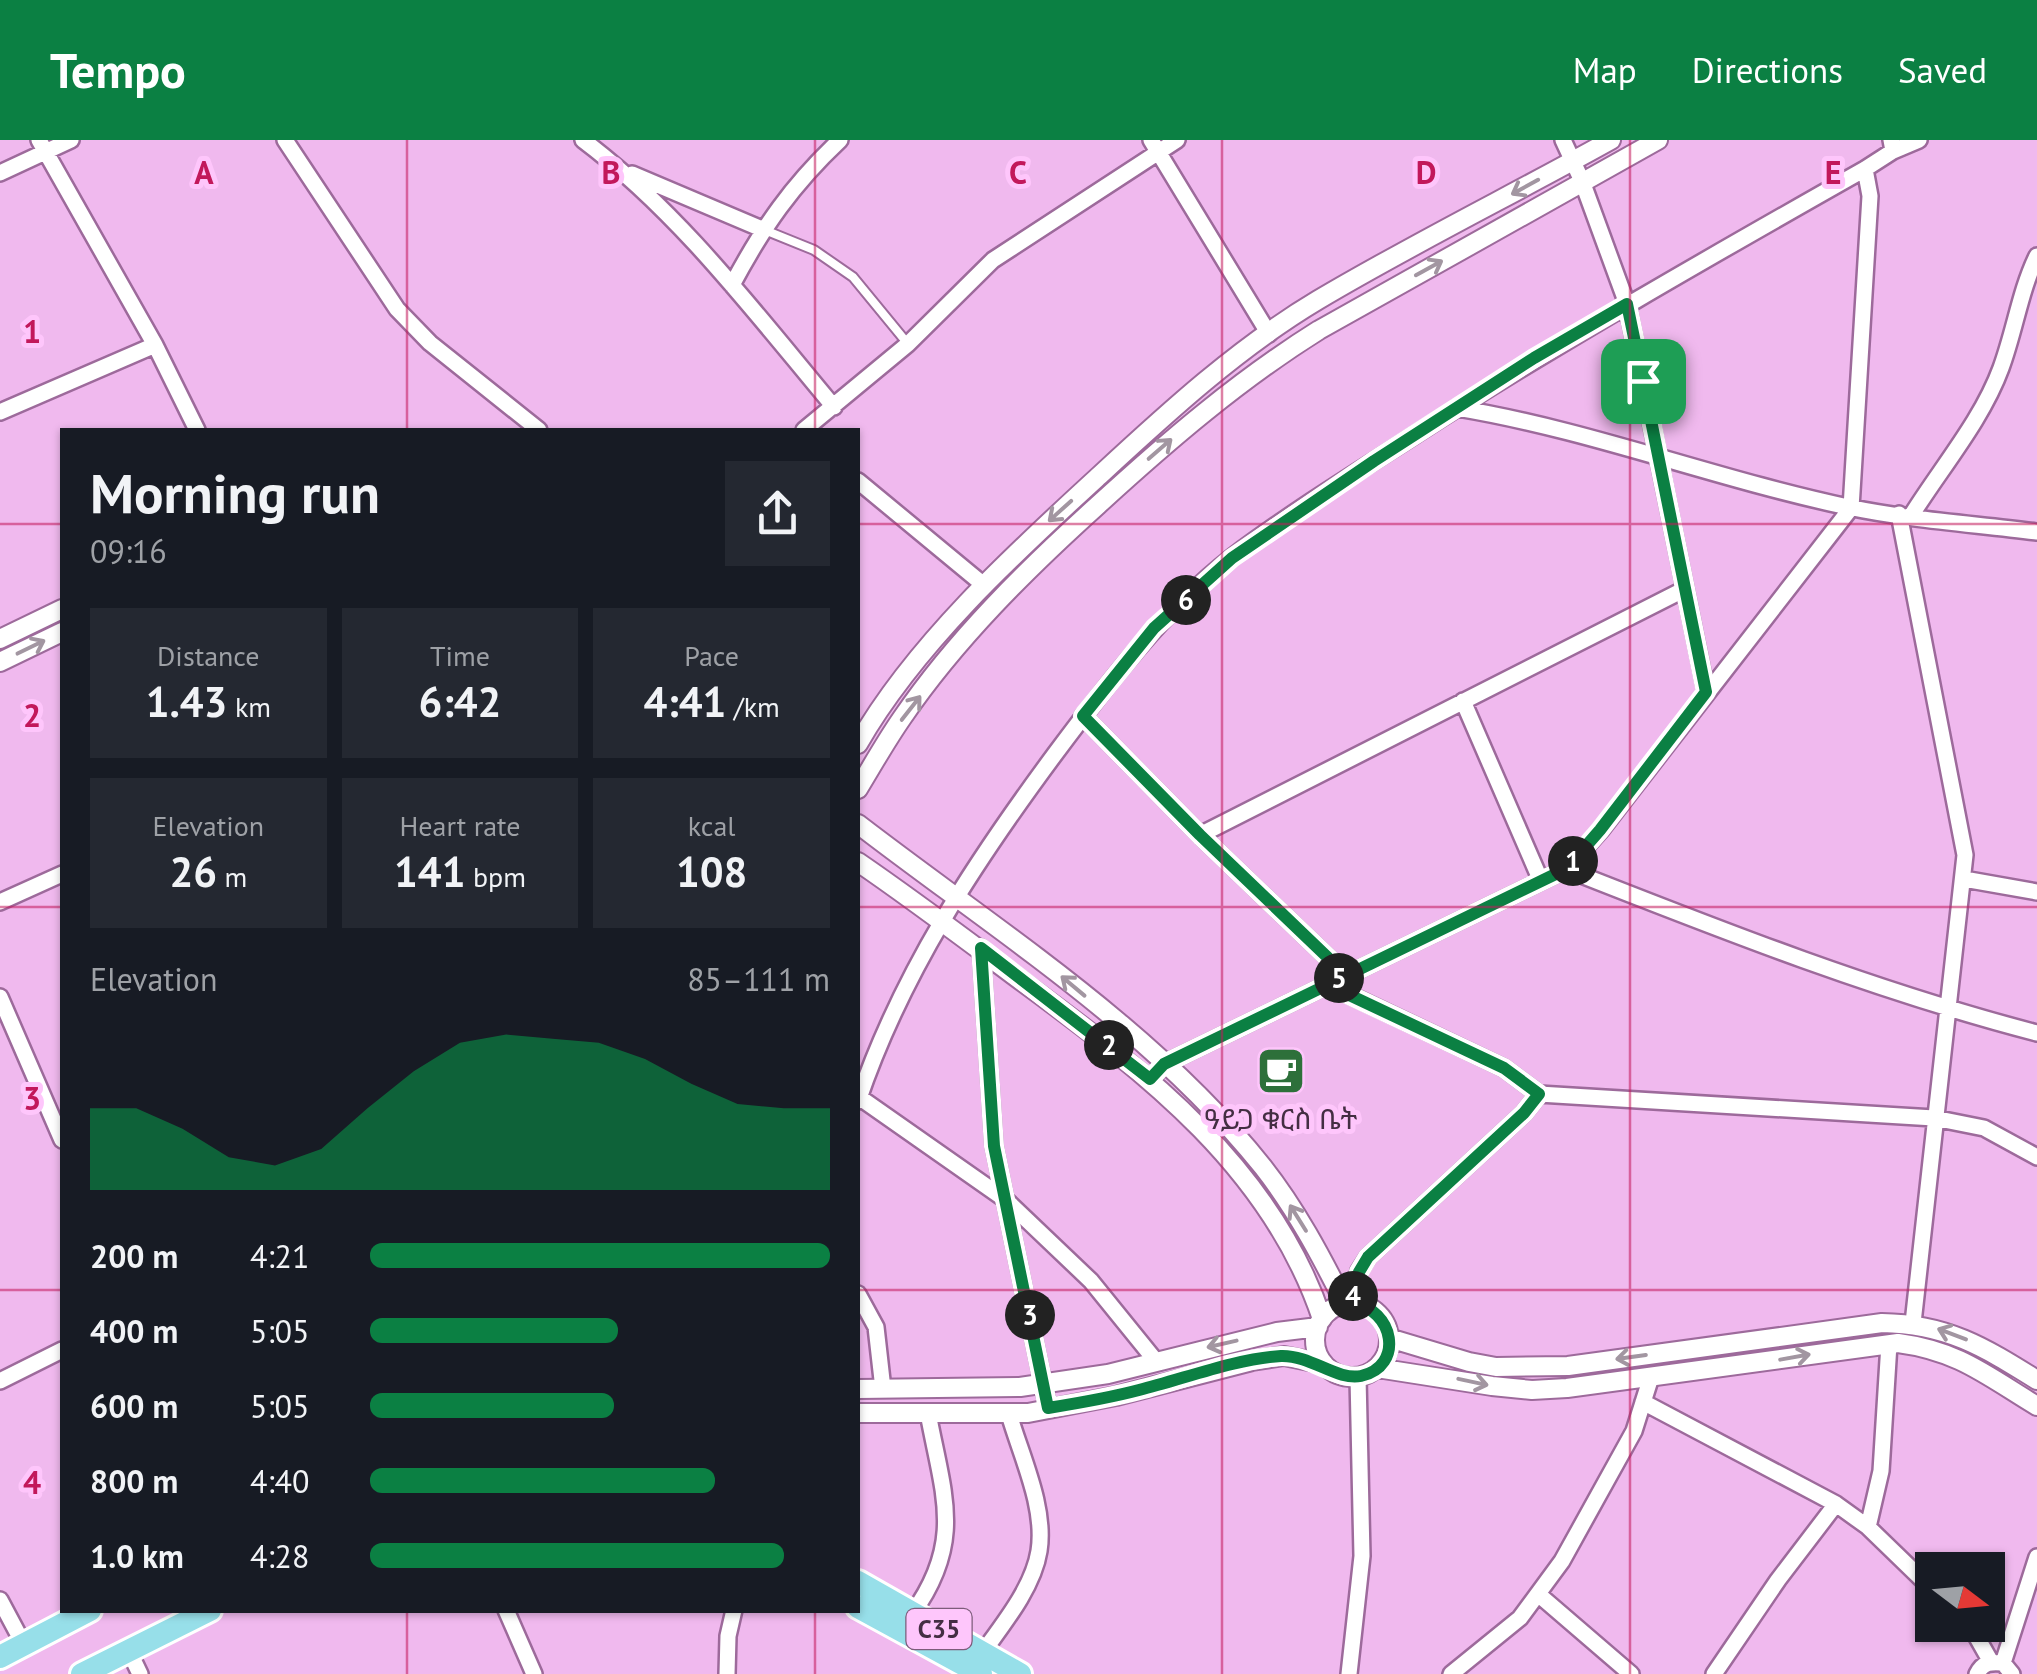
<!DOCTYPE html>
<meta charset="utf-8">
<style>
:root{--surface:#171b24;--page:#242831;--text:#f1f3f6;--muted:#9ea1a6;--accent:#0b8043}
body{margin:0;font-family:"PT Sans","Noto Sans Ethiopic",sans-serif;background:var(--page);color:var(--text);height:100vh;display:flex;flex-direction:column;font-size:38px;white-space:nowrap}
*{box-sizing:border-box;margin:0}
p{font-size:32px;color:var(--muted)}
.icon{flex:none;width:55px;height:55px;fill:none;stroke:currentColor;stroke-width:2;stroke-linecap:round;stroke-linejoin:round}
.map{position:relative;flex:1;overflow:hidden}
.sheet{position:absolute;left:60px;top:288px;width:800px;height:1185px;display:flex;flex-direction:column;background:var(--surface);border-radius:0px;box-shadow:0 2px 8px #0004}
.sheet>*{flex:none}
.needle{width:65px;rotate:106deg}
.tools{position:absolute;left:1915px;top:1412px;display:grid;gap:20px}
.tools a{display:grid;place-items:center;width:90px;height:90px;border-radius:0px;background:var(--surface);box-shadow:0 2px 8px #0004;font-size:50px}
.pin{position:absolute;display:grid;place-items:center;width:85px;height:85px;color:#fff;margin:-42px;border-radius:20px;box-shadow:0 5px 15px #0006}
.km{position:absolute;width:50px;height:50px;margin:-25px;border-radius:50%;background:#222;color:#fff;font-size:28px;line-height:50px;text-align:center}
.round{display:grid;place-items:center;flex:none;width:105px;height:105px;border-radius:0px;background:var(--page)}
.head{display:flex;align-items:center;justify-content:space-between;height:170px;padding:0 30px}
h1{font-size:55px;font-weight:700;line-height:75px}
.stats{display:grid;grid-template-columns:repeat(3,1fr);gap:15px;height:170px;padding:10px 30px}
.stats div{display:grid;align-content:center;border-radius:0px;background:var(--page);text-align:center}
.stats b{font-size:42px;font-weight:700}
.stats small{font-size:28px;font-weight:400}
.stats p{font-size:28px}
.chart{height:280px;padding:20px 30px}
.chart p{display:flex;justify-content:space-between}
.chart svg{width:100%;height:180px;margin-top:10px;fill:var(--accent);opacity:.7}
ul{padding:0 30px;list-style:none;font-size:32px}
li{display:grid;grid-template-columns:160px 120px 1fr;align-items:center;height:75px}
li i{height:25px;border-radius:12px;background:var(--accent)}
header{display:flex;align-items:center;gap:60px;box-sizing:border-box;height:140px;padding:0 50px;background:var(--accent);color:#fff}
header strong{font-size:48px}
nav{display:flex;gap:55px;margin-inline-start:auto;font-size:35px}
.map>svg:first-child{display:block}
.lines{fill:none;stroke-linecap:round;stroke-linejoin:round}
.service-casing{stroke:#9d6a9b;stroke-width:12}
.minor-casing{stroke:#9d6a9b;stroke-width:20}
.tertiary-casing{stroke:#9d6a9b;stroke-width:22}
.primary-casing{stroke:#fff;stroke-width:28}
.service{stroke:#fff;stroke-width:8}
.minor{stroke:#fff;stroke-width:15}
.tertiary{stroke:#fff;stroke-width:18}
.primary{stroke:#97dfe9;stroke-width:22}
.oneway{stroke:#a296a1}
.route-casing{stroke:#fff;stroke-width:20}
.route{stroke:#0b8043;stroke-width:12}
.grid{fill:none;stroke:#c2185b;stroke-width:2.5;stroke-opacity:0.55}
.labels{text-anchor:middle;dominant-baseline:central;stroke-width:10;stroke-linejoin:round;paint-order:stroke}
.shield{fill:#fec6fb;stroke:#7c5c7a;stroke-width:2.5}
.shield-label{font-size:25px;font-weight:bold;fill:#442e43}
.poi-label{font-size:28px;fill:#442e43;stroke:#fec6fb}
.grid-label{font-size:32px;text-anchor:middle;font-weight:bold;fill:#c2185b;stroke:#fec6fb;stroke-width:10;stroke-linejoin:round;paint-order:stroke}
</style>
<header>
<strong>Tempo</strong>
<nav><a>Map</a><a>Directions</a><a>Saved</a></nav>
</header>
<div class="map">
<svg width="2037" height="1534" viewBox="0 0 2037 1534">
<rect width="100%" height="100%" fill="#f0b9ee"/>
<g class="lines">
<g class="service-casing">
<path id="service" d="M762,89L814,110L853,137L908,204"/>
</g>
<g class="minor-casing">
<path id="minor" d="M39,0L155,205L197,290
M285,0L397,169L430,203L539,290
M583,0C680,73 756,174 834,267
M1151,0L1269,194
M1563,0L1582,41L1627,164L1706,551
M1893,11L1919,0
M0,33L71,0
M632,34L762,89
M732,145C763,87 792,45 840,0
M1457,268C1590,290 1716,339 1848,367C1910,380 1975,384 2037,392
M0,272L155,205
M804,290L908,204L993,120L1177,0
M858,341L985,446
M1899,374L1965,715L1913,1183
M1911,376C1941,328 1982,280 2001,228C2015,190 2020,151 2037,116
M1463,561L1541,741
M1083,576L1200,695L1346,835
M1200,695L1685,449
M1566,729C1721,790 1875,851 2037,893
M1964,739L2037,752
M0,762L62,734
M981,808L994,1006L1048,1268
M1327,844L1504,928L1539,954L1934,978L1984,988L2037,1017
M0,857L62,1000
M1151,939L1164,924L1566,729L1601,690L1851,368L1870,56L1865,29
M859,957L1006,1060L1091,1141L1155,1220
M858,961C902,832 975,722 1055,614C1108,543 1162,472 1232,417C1290,373 1354,334 1415,295C1562,201 1713,115 1865,29L1893,11L1891,0
M858,1154L876,1187L883,1249
M1352,1163L1359,1131L1368,1117L1524,973L1539,954
M0,1241L62,1210
M1643,1262L1836,1364L1868,1387L1932,1449
M1868,1387L1881,1331L1889,1204
M1538,1454L1631,1534
M0,1460L24,1505
M506,1470L534,1534
M912,1474C965,1401 943,1354 928,1273
M1970,1485L1991,1522
M129,1511L140,1534
M978,1519C1000,1488 1033,1449 1039,1411C1046,1367 1021,1316 1009,1274
M2003,1523L2037,1417
M727,1534L728,1496L734,1470
M1349,1534L1362,1416L1358,1237
M1451,1534L1520,1478L1562,1421L1634,1291L1651,1237
M1714,1534L1778,1440L1836,1364
M1977,1534C1983,1522 1991,1522 2003,1523L2012,1534"/>
</g>
<g class="tertiary-casing">
<path id="tertiary" d="M0,499L62,469
M0,522L62,492
M858,604C915,504 1016,412 1100,335C1168,272 1239,207 1318,160C1414,103 1514,54 1611,0
M858,649C872,626 886,601 902,578C956,499 1027,429 1098,365C1168,301 1239,240 1319,190L1658,0
M858,684C997,791 1152,888 1263,1027C1296,1069 1321,1116 1345,1164
M858,722C915,761 969,802 1024,843C1147,933 1272,1029 1322,1179
M1315 1200a37 37 0 1 1 74 0a37 37 0 1 1-74 0Z
M1389,1198L1469,1222L1496,1227L1568,1226L1882,1183C1947,1184 1984,1207 2037,1240
M1377,1228L1492,1246L1532,1250L1567,1248L1898,1203C1959,1211 1987,1236 2037,1266
M858,1249L1020,1247L1108,1234L1277,1192L1318,1187
M858,1273H1028L1116,1256L1252,1221L1284,1216L1324,1224"/>
</g>
<g class="primary-casing">
<path id="primary" d="M858,1442L1020,1534
M858,1467L981,1534
M0,1517L90,1470
M82,1534L210,1470"/>
</g>
<use href="#service" class="service"/>
<use href="#minor" class="minor"/>
<use href="#tertiary" class="tertiary"/>
<use href="#primary" class="primary"/>
</g>
<defs><path id="oneway-shaft" d="M-6 0H5M1.5-3L5.5 0L1.5 3" fill="none" stroke-width="1.6" stroke-linecap="round" stroke-linejoin="round" transform="scale(2.5)"/></defs>
<g class="oneway">
<use href="#oneway-shaft" transform="translate(1525 47) rotate(151)"/>
<use href="#oneway-shaft" transform="translate(1429 128) rotate(-29)"/>
<use href="#oneway-shaft" transform="translate(1160 309) rotate(-41)"/>
<use href="#oneway-shaft" transform="translate(1060 371) rotate(138)"/>
<use href="#oneway-shaft" transform="translate(31 507) rotate(-26)"/>
<use href="#oneway-shaft" transform="translate(911 568) rotate(-52)"/>
<use href="#oneway-shaft" transform="translate(1073 846) rotate(-140)"/>
<use href="#oneway-shaft" transform="translate(1298 1078) rotate(-122)"/>
<use href="#oneway-shaft" transform="translate(1952 1194) rotate(-159)"/>
<use href="#oneway-shaft" transform="translate(1222 1204) rotate(167)"/>
<use href="#oneway-shaft" transform="translate(1631 1217) rotate(172)"/>
<use href="#oneway-shaft" transform="translate(1795 1217) rotate(-10)"/>
<use href="#oneway-shaft" transform="translate(1473 1242) rotate(12)"/>
</g>
<g class="lines">
<g class="route-casing">
<path id="route" d="M1643,241L1706,552L1600,690L1566,729L1164,924L1150,939L981,808L994,1006L1048,1268C1079,1263 1109,1258 1139,1250C1184,1239 1234,1219 1281,1216C1311,1215 1337,1241 1361,1236C1405,1226 1394,1169 1352,1163L1359,1132L1368,1117L1524,973L1539,954L1504,928L1326,844L1346,835L1200,695L1083,576L1154,488L1232,418L1374,321L1534,218L1627,164L1643,241"/>
</g>
<use href="#route" class="route"/>
</g>
<path class="grid" d="M407,0V290M815,0V290M1222,0V1534M1630,0V1534M0,384H62M858,384H2037M0,767H62M858,767H2037M0,1150H62M858,1150H2037M407,1470V1534M815,1470V1534"/>
<defs>
<g id="cafe-square" transform="scale(2.5)"><rect x="-9" y="-9" width="18" height="18" rx="4" fill="#2d703a" stroke="#fec6fb"/><path d="M-5.5-4.5H6V0H3Q3 3.5 0 3.5H-2.5Q-5.5 3.5-5.5 0ZM3-3.2v2h1.7v-2ZM-6 4.5H4V6H-6Z" fill="#fff"/></g>
</defs>
<g fill-rule="evenodd">
<use href="#cafe-square" x="1281" y="931"/>
</g>
<g class="labels">
<rect class="shield" x="906.5" y="1469" width="65" height="40" rx="8"/>
<g class="shield-label">
<text x="939" y="1489">C35</text>
</g>
<g class="poi-label">
<text x="1281" y="978">ዓይጋ ቁርስ ቤት</text>
</g>
</g>
<g class="grid-label">
<text x="204" y="44">A</text>
<text x="611" y="44">B</text>
<text x="1018" y="44">C</text>
<text x="1426" y="44">D</text>
<text x="1833" y="44">E</text>
<text x="32" y="203">1</text>
<text x="32" y="587">2</text>
<text x="32" y="970">3</text>
<text x="32" y="1354">4</text>
</g>
</svg>
<div class="tools">
<a><svg class="needle" viewBox="-14 -14 28 28"><path d="M0-13l5 13h-10z" fill="#e53935"/><path d="M0 13l5-13h-10z" fill="#9ea1a6"/></svg></a>
</div>
<div class="pin" style="left:1643px;top:241px;background:#1e9e55"><svg class="icon" aria-label="arrive" viewBox="0 0 24 24"><path d="M6 21V4h12l-3 4 3 4H6"/></svg></div>
<b class="km" style="left:1573px;top:721px">1</b>
<b class="km" style="left:1109px;top:905px">2</b>
<b class="km" style="left:1030px;top:1175px">3</b>
<b class="km" style="left:1353px;top:1156px">4</b>
<b class="km" style="left:1339px;top:838px">5</b>
<b class="km" style="left:1186px;top:460px">6</b>
<section class="sheet">
<div class="head"><div><h1>Morning run</h1><p>09:16</p></div><a class="round"><svg class="icon" aria-label="share" viewBox="0 0 24 24"><path d="M12 15V3M7 8l5-5 5 5M5 13v7h14v-7"/></svg></a></div>
<div class="stats">
<div><p>Distance</p><b>1.43<small> km</small></b></div>
<div><p>Time</p><b>6:42</b></div>
<div><p>Pace</p><b>4:41<small> /km</small></b></div>
</div>
<div class="stats">
<div><p>Elevation</p><b>26<small> m</small></b></div>
<div><p>Heart rate</p><b>141<small> bpm</small></b></div>
<div><p>kcal</p><b>108</b></div>
</div>
<div class="chart"><p><span>Elevation</span>85–111 m</p>
<svg viewBox="0 0 160 44" preserveAspectRatio="none"><path d="M0 44V24L10 24L20 29L30 36L40 38L50 34L60 24L70 15L80 8L90 6L100 7L110 8L120 12L130 18L140 23L150 24L160 24V44z"/></svg>
</div>
<ul>
<li><b>200 m</b>4:21<i style="width:100%"></i></li>
<li><b>400 m</b>5:05<i style="width:54%"></i></li>
<li><b>600 m</b>5:05<i style="width:53%"></i></li>
<li><b>800 m</b>4:40<i style="width:75%"></i></li>
<li><b>1.0 km</b>4:28<i style="width:90%"></i></li>
</ul>
</section>
</div>
